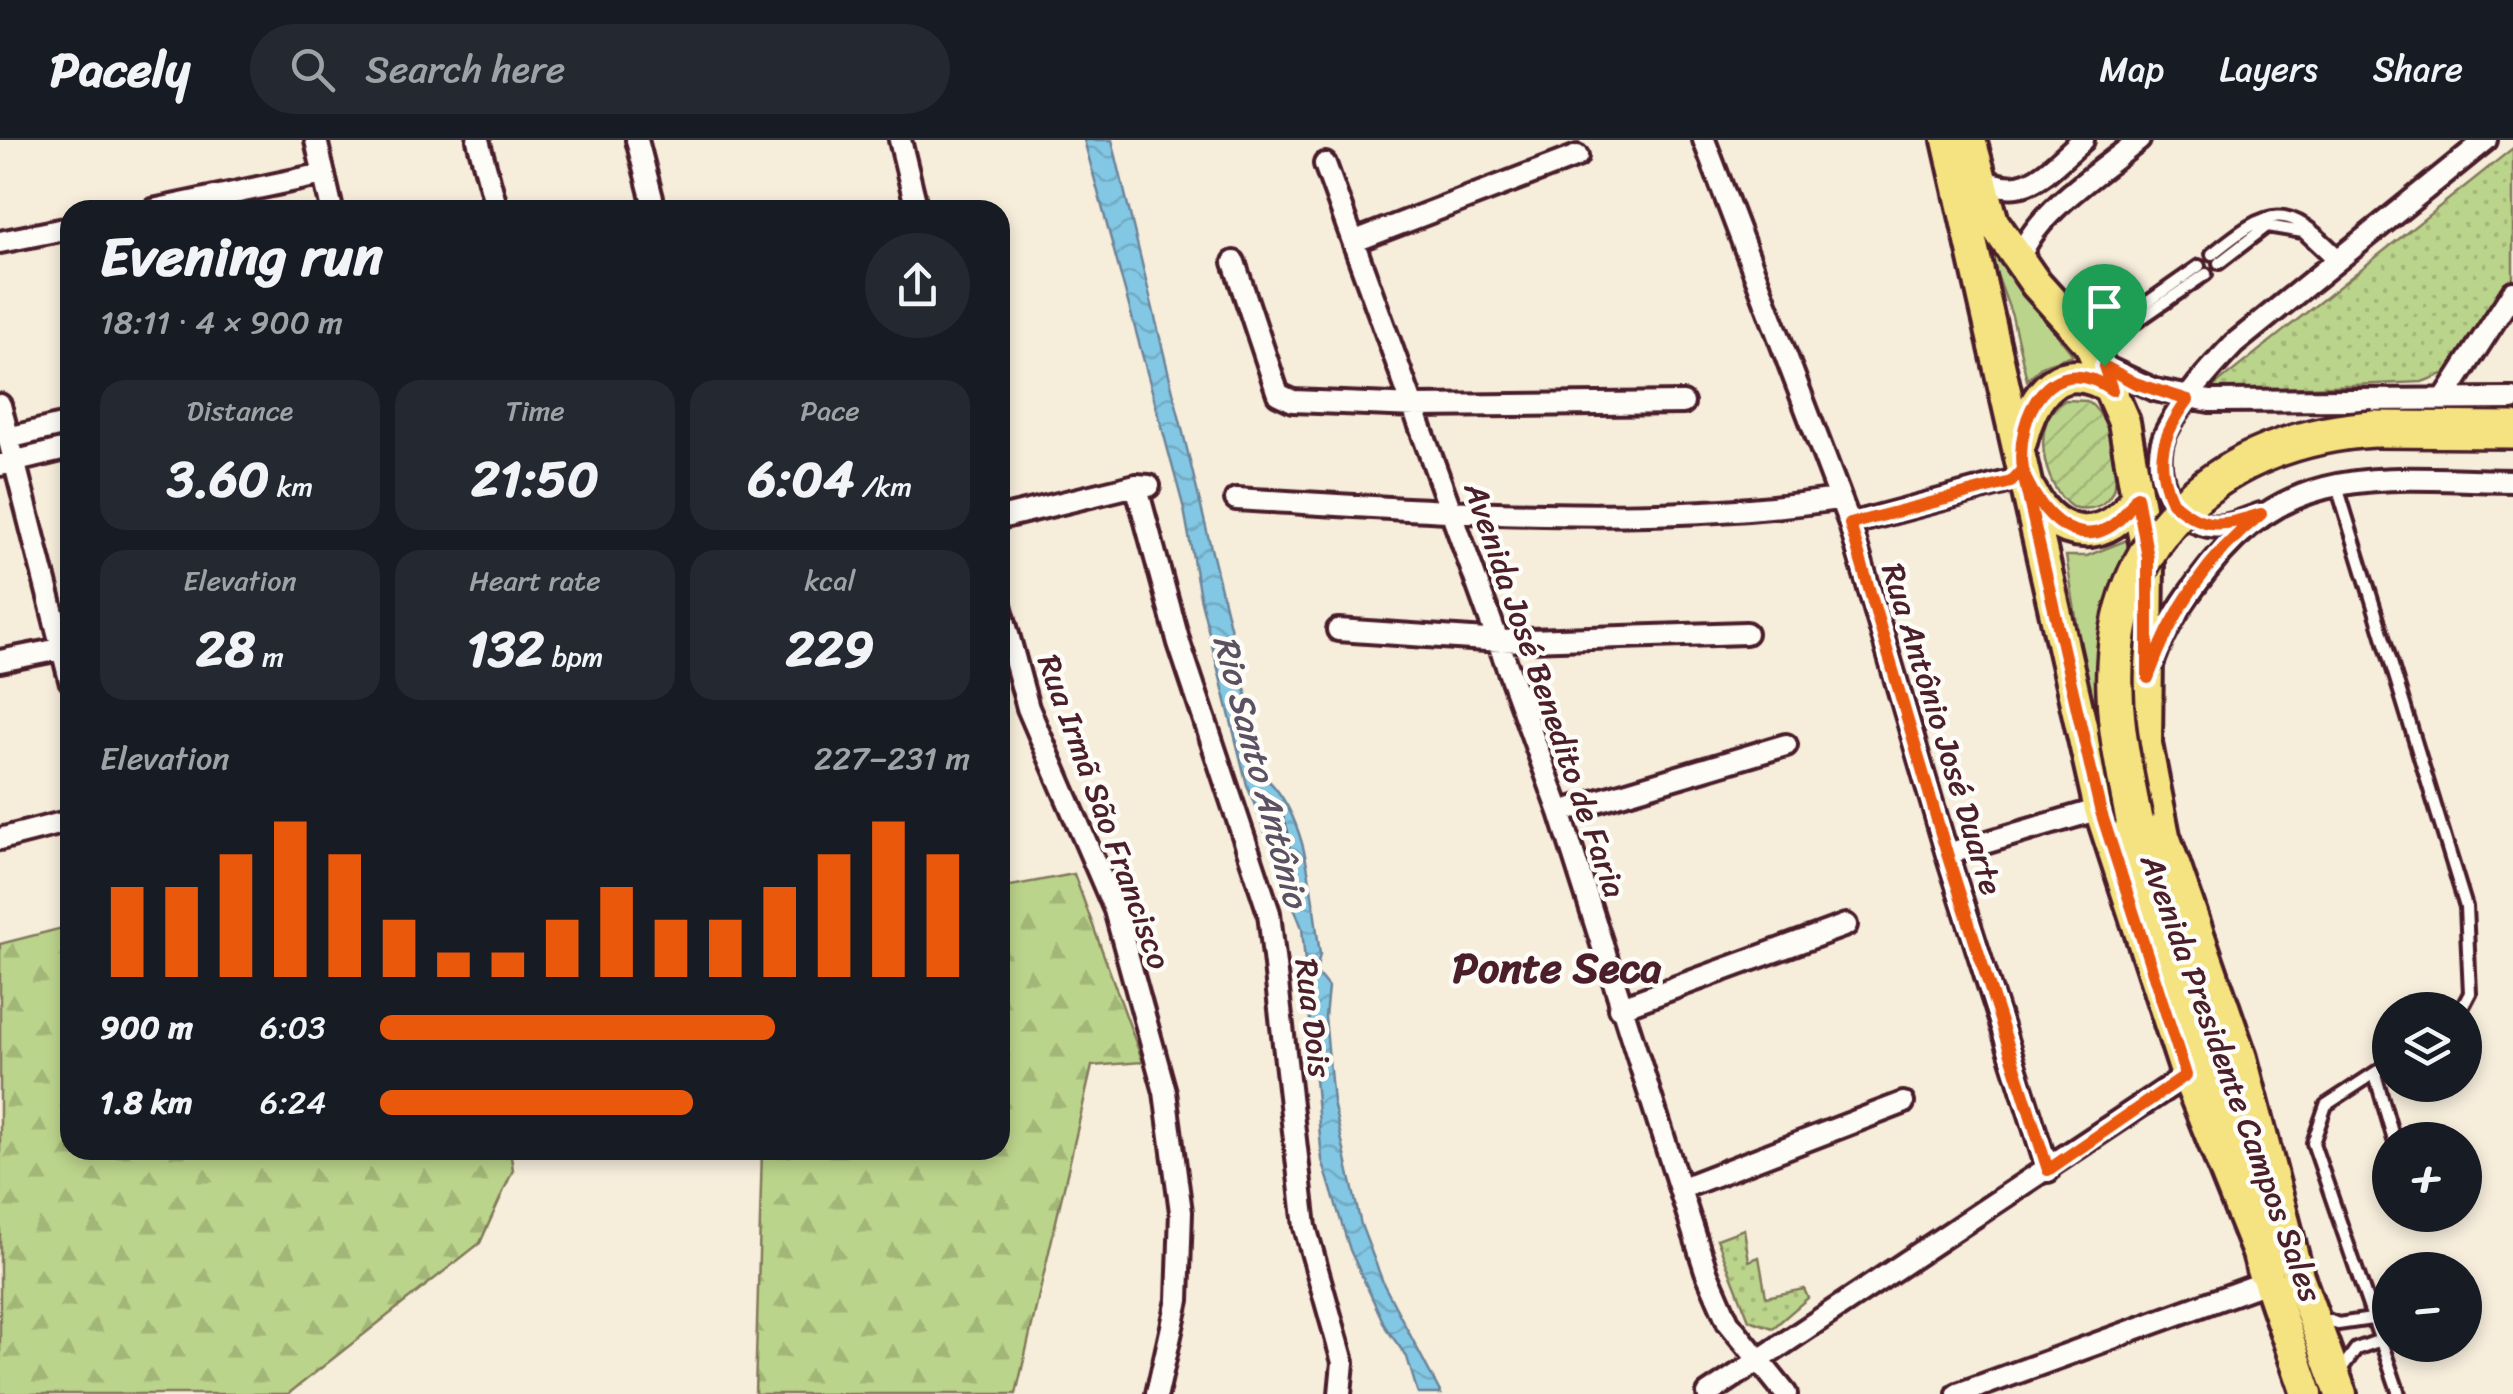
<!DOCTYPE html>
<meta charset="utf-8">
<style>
:root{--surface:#171b24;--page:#242831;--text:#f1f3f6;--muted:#9ea1a6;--line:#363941;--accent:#ea580c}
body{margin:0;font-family:Sriracha,sans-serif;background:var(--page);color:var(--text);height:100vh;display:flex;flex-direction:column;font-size:38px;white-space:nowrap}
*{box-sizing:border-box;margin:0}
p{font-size:32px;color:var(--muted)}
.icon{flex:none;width:55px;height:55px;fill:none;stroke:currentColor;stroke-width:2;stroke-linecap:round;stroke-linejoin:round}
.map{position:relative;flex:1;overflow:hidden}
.drawer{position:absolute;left:60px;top:60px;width:950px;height:960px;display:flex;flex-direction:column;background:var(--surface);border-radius:30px;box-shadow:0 5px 15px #0003}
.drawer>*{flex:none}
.fabs{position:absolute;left:2372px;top:852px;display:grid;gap:20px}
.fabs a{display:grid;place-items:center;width:110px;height:110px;border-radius:50%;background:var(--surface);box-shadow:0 5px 15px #0003;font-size:50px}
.pin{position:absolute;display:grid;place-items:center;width:85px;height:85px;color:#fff;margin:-102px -42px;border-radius:50% 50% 50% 0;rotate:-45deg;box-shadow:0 0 10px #0007}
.pin .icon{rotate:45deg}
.round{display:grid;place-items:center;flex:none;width:105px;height:105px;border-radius:52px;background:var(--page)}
.headline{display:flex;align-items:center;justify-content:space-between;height:170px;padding:0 40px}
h1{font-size:55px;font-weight:700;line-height:75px}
.figures{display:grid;grid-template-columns:repeat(3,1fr);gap:15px;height:170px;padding:10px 40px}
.figures div{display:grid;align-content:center;border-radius:25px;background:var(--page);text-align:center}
.figures b{font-size:50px;font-weight:700}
.figures small{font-size:28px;font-weight:400}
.figures p{font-size:28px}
.chart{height:280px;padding:20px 40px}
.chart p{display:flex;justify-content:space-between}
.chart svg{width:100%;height:180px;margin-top:10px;stroke:var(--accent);stroke-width:6}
ul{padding:0 40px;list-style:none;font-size:32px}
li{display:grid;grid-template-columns:160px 120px 1fr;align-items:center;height:75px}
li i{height:25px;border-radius:12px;background:var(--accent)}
header{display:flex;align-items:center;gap:60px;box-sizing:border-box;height:140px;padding:0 50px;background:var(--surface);border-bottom:2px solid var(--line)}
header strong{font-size:48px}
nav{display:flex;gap:55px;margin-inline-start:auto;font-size:35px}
.search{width:700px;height:90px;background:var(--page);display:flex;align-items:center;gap:25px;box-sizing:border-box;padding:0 35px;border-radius:55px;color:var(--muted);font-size:38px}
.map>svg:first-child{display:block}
.grass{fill:#bbd48b;stroke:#827a5b;stroke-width:2.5}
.forest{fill:url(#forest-firs);stroke:#827a5b;stroke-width:2.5}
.park{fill:url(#park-dots);stroke:#827a5b;stroke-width:2.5}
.garden{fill:url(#garden-furrows);stroke:#827a5b;stroke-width:2.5}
.water{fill:url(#water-waves);stroke:#6c8499;stroke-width:2.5}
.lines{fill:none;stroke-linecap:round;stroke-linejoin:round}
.shore{stroke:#606275;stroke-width:2.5}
.lane-casing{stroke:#4a1f2b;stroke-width:18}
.street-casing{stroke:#4a1f2b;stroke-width:28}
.primary-casing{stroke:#4a1f2b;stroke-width:38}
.highway-casing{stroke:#4a1f2b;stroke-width:42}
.lane{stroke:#fdfcf7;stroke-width:10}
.street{stroke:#fdfcf7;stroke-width:20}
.primary{stroke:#f5e381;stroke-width:30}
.highway{stroke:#f5e381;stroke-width:35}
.highway-bridge-casing{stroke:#4a1f2b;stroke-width:42;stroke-linecap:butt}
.highway-bridge{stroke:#f5e381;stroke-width:35}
.route-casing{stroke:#fff;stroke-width:20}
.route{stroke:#ea580c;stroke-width:12}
.labels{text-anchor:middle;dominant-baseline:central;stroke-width:9;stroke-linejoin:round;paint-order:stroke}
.street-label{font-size:32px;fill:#4a1f2b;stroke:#fdfcf7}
.water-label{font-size:35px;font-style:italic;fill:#5b5162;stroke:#fdfcf7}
.district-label{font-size:42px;font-weight:bold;fill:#4a1f2b;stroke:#fdfcf7}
</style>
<header>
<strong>Pacely</strong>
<div class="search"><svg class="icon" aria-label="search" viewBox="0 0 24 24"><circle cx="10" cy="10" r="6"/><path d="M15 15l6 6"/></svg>Search here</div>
<nav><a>Map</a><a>Layers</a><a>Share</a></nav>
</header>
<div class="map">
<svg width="2513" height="1254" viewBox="0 0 2513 1254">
<defs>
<pattern id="forest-firs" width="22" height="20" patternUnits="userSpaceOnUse" patternTransform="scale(2.5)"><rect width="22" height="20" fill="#bbd48b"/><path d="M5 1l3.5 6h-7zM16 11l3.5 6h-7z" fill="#a2b678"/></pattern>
<pattern id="park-dots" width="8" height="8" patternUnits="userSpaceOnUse" patternTransform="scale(2.5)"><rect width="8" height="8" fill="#bbd48b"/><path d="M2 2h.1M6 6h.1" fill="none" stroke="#a2b678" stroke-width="1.8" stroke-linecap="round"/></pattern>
<pattern id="garden-furrows" width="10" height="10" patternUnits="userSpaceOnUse" patternTransform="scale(2.5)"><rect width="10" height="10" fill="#bbd48b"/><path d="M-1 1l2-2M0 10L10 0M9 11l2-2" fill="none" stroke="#a2b678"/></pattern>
<pattern id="water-waves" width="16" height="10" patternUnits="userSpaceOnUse" patternTransform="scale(2.5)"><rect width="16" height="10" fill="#82c7e3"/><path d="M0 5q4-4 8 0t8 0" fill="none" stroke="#72aac3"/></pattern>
</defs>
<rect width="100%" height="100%" fill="#f6eddb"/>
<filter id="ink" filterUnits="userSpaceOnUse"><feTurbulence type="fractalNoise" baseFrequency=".01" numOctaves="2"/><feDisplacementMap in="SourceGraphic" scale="20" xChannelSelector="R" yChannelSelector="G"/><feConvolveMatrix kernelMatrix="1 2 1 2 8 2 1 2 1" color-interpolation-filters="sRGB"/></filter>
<g filter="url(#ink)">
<path class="grass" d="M1980,88L1997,118L2073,215L2043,225L2027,240L2012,176Z
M2127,400L2132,416L2096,599L2066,416H2087Z"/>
<path class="forest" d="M1074,734L1143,922L1092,926L1016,1254H755L762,1010H1000V748Z
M70,786V1010H510L513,1030L480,1103L288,1254H0V804Z"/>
<path class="park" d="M2513,8V138L2451,231L2422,242L2217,251L2213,247Z
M1744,1089L1749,1121L1759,1117L1766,1157L1804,1149L1808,1158L1773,1188L1749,1180L1717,1099Z"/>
<path class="garden" d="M2065,260L2087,261C2121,284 2137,382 2072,367C2042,347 2029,277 2065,260Z"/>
<path class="water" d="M1084,0H1112L1267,639C1310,681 1311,756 1320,814L1316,832L1328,847L1325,877L1333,962L1361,1085L1384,1145L1441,1254H1418L1407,1217L1386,1188L1350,1110L1322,1020L1302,788L1247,645L1200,457L1184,369Z"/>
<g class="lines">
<path class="shore" d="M1269,657C1282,666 1293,698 1288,712L1282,709L1265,664Z"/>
<g class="lane-casing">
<path id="lane" d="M2212,114C2271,66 2286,61 2341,117
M2219,123L2267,86L2303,92L2335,122
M2089,195L2105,192L2199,126
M2101,214L2110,200L2206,134
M2336,343L2466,767L2470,853L2461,870
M2390,923L2326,965L2313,1003L2399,1254
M2375,934L2394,1000
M2320,1177L2338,1184L2372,1179
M2340,1231L2356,1209L2381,1200"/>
</g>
<g class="street-casing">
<path id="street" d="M316,0L332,70
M478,0L497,70
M637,0L655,70
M900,0L917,70
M1704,0L1850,384L1947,714L2048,1031
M1325,24L1560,672L1706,1131L1728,1182L1786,1254
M1977,37C2027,63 2046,31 2083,0
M153,70L324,34
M1355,101L1577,16
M0,102L70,88
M1234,122L1278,254L1293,261L1416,266L1683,263
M2019,123C2029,76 2103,30 2139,0
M2103,226L2155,250L2210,261L2513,259
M2444,259L2513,152
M0,265L70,540
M8,298L70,283
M0,325L70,308
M1136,345L1179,503L1269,773L1305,1087L1343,1222L1340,1254
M1236,359C1431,370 1644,388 1837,359
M2261,374C2244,380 2226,389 2208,386C2168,379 2148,324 2167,290C2184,258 2209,230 2234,204L2486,0
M1000,378L1136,345L1149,346
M1850,384L2011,341L2022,330
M1000,465L1028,568L1115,770L1165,952L1181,1072L1178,1160L1157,1254
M1338,490L1501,501L1746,493
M0,521L70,507
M2153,522C2166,486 2184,459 2207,430C2293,319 2387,340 2513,341
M1560,672L1786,605
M0,699L70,681
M1947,714L2100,669
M1619,868L1846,785
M1682,1048L1903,963
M1708,1254L2187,935
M1958,1254L2269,1141"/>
</g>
<g class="primary-casing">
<path id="primary" d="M1948,0L2100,669L2187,935L2264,1128L2307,1254
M1970,0L1993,82L2036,144L2090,204L2124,282L2148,419L2146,604L2164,696L2241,918L2298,1136L2341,1254
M2021,302C2033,254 2060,214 2113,250
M2031,352C2056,402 2109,405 2137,356"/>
</g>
<g class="highway-casing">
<path id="highway" d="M2374,289L2513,290
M2134,680L2148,735L2226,958L2264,1128"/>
</g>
<use href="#lane" class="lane"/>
<use href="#street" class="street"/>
<use href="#primary" class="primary"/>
<use href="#highway" class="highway"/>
<g class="highway-bridge-casing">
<path id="highway-bridge" d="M2134,680C2126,638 2116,595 2115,552C2108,393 2225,298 2374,289"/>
</g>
<use href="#highway-bridge" class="highway-bridge"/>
</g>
</g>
<g class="lines" filter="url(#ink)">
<g class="route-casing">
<path id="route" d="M2104,226L2112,250C2051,207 2015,275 2022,330L2100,669L2186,935L2048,1030L1947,714L1850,384L2011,342L2022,330C2045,388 2097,425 2137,356L2148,418V538C2171,473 2207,417 2261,374C2222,387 2203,390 2172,362C2153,321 2163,294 2188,260L2135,243L2104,226"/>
</g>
<use href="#route" class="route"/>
</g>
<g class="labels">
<g class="street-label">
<text transform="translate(1545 550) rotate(71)">Avenida José Benedito de Faria</text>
<text transform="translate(1942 589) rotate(73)">Rua Antônio José Duarte</text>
<text transform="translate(1104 672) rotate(70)">Rua Irmã São Francisco</text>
<text transform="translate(1313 878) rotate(83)">Rua Dois</text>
<text transform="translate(2231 938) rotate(70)">Avenida Presidente Campos Sales</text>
</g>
<g class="water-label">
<text transform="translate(1261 631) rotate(75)">Rio Santo Antônio</text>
</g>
<g class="district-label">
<text x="1557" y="828">Ponte Seca</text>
</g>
</g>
</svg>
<div class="fabs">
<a><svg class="icon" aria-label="layers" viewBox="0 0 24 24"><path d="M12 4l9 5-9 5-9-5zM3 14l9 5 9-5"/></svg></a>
<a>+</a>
<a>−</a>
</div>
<div class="pin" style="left:2104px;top:226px;background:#1e9e55"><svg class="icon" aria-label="arrive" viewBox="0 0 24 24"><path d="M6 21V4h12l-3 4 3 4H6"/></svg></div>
<section class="drawer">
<div class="headline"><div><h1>Evening run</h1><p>18:11 · 4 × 900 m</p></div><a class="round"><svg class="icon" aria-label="share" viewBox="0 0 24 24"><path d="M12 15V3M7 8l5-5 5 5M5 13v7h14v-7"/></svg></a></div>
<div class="figures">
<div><p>Distance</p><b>3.60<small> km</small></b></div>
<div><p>Time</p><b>21:50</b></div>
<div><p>Pace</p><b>6:04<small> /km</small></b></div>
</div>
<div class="figures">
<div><p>Elevation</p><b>28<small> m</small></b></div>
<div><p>Heart rate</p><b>132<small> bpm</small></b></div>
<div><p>kcal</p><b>229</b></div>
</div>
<div class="chart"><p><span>Elevation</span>227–231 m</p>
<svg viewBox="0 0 160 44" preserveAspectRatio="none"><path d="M5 44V22M15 44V22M25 44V14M35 44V6M45 44V14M55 44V30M65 44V38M75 44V38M85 44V30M95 44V22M105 44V30M115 44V30M125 44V22M135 44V14M145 44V6M155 44V14"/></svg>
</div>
<ul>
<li><b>900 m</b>6:03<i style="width:67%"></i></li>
<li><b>1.8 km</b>6:24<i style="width:53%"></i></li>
</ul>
</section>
</div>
